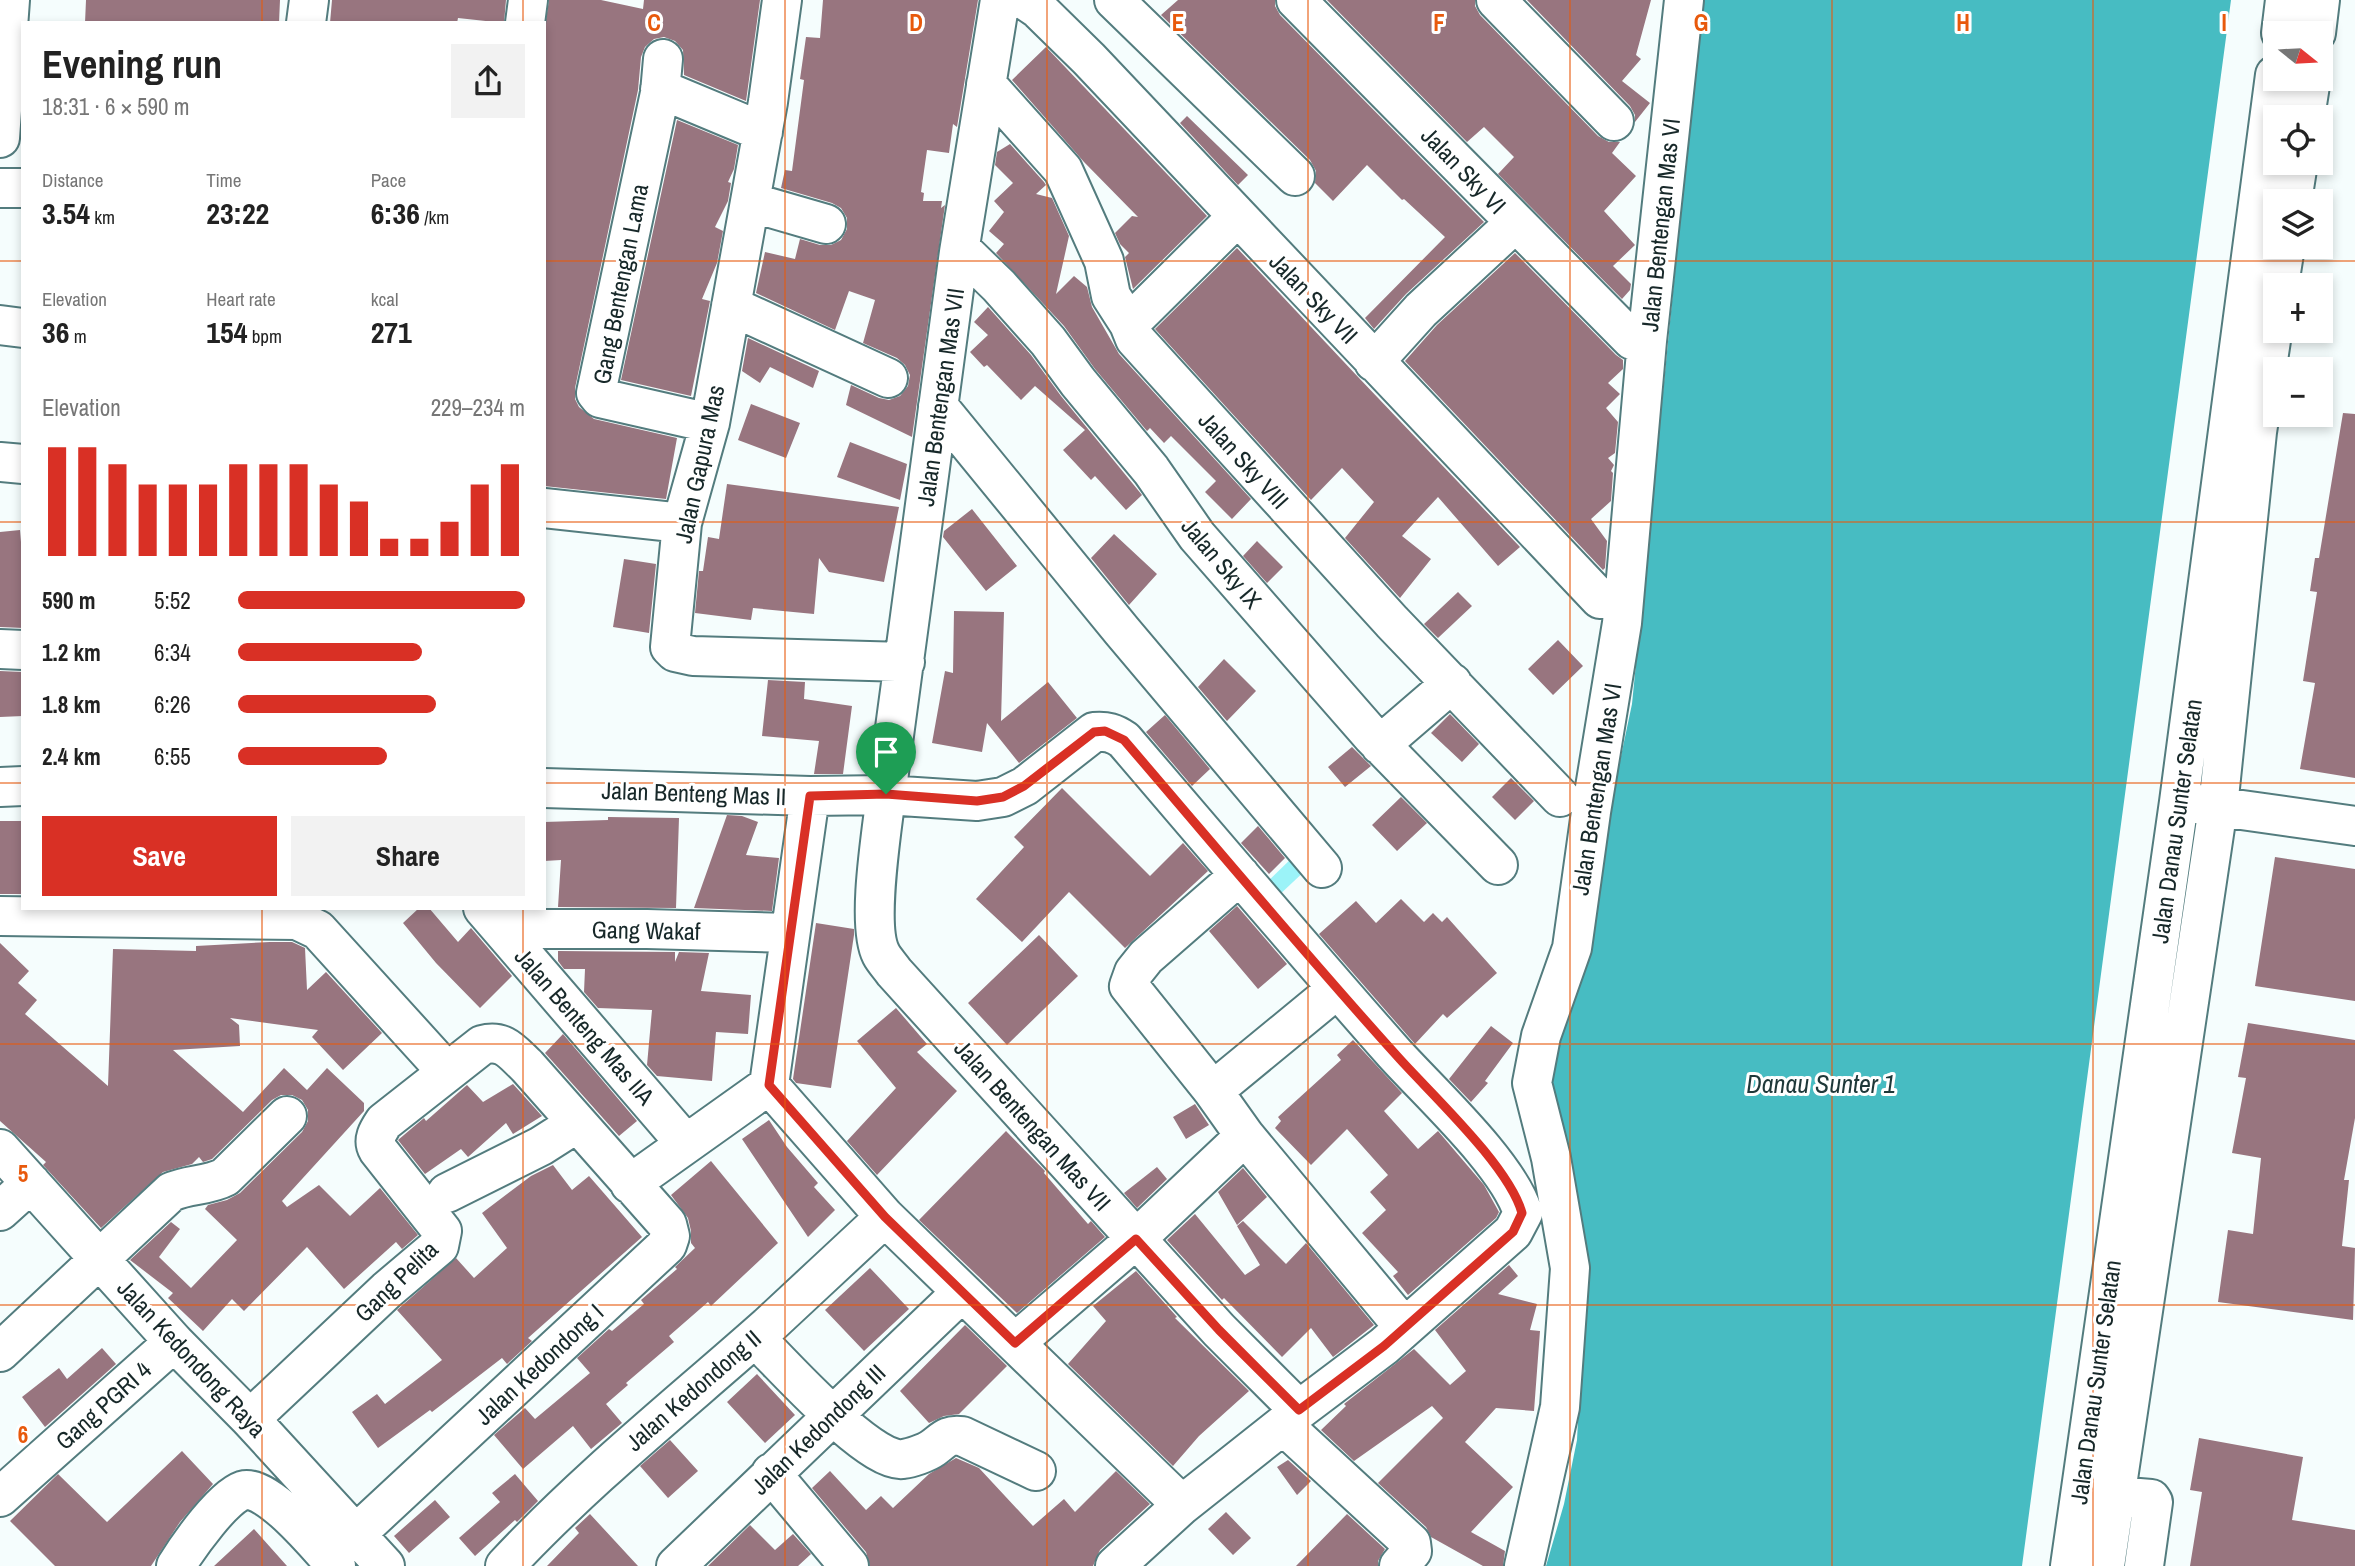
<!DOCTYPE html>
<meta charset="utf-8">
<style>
:root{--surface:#fff;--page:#f2f2f2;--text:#222;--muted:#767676;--accent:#d93025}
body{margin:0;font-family:"Archivo Narrow",sans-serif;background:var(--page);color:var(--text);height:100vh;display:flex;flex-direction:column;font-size:26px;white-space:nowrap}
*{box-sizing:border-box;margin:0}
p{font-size:23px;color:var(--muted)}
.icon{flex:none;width:38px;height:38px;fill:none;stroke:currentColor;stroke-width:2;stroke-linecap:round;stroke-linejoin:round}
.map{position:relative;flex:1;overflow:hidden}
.details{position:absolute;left:21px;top:21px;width:525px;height:889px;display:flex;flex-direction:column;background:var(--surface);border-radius:0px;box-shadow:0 4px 10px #0003}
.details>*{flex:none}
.needle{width:46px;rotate:108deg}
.fabs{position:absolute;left:2263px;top:21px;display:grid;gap:14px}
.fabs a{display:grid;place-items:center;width:70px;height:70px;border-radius:0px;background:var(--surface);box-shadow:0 4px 10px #0003;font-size:35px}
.pin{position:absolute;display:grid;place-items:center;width:60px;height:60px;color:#fff;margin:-72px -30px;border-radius:50% 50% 50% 0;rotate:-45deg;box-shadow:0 0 7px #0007}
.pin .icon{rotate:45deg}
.round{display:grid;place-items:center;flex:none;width:74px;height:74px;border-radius:0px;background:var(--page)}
.headline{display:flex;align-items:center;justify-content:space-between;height:119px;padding:0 21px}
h1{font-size:38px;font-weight:700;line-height:52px}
.figures{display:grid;grid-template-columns:repeat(3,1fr);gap:10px;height:119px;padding:7px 21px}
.figures div{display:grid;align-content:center}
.figures b{font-size:30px;font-weight:700}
.figures small{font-size:19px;font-weight:400}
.figures p{font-size:19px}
.chart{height:196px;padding:14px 21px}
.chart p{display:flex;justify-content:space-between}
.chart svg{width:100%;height:126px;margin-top:7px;stroke:var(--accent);stroke-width:6}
.action{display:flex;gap:14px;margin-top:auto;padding:14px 21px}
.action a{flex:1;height:80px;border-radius:0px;background:var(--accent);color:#fff;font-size:28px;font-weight:700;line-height:80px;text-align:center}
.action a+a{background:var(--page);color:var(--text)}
ul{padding:0 21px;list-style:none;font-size:23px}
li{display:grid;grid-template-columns:112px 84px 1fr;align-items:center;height:52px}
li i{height:18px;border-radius:9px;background:var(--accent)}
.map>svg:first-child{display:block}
.green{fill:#9bf3f8}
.water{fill:#47bcc2}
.building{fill:#98757f}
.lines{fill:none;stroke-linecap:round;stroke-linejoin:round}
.minor-casing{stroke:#537c7e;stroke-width:42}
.minor{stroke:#fff;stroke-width:38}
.route-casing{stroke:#fff;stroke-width:14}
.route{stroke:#d93025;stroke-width:9}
.grid{fill:none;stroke:#e8590c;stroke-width:2;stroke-opacity:0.55}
.labels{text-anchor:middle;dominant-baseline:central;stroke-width:6;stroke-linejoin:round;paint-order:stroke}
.street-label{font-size:24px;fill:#172829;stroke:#fff}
.water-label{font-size:26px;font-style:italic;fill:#1e3839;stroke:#fff}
.grid-label{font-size:23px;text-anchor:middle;font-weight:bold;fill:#e8590c;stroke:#fff;stroke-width:6;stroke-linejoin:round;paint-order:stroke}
</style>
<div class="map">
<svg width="2355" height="1566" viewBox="0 0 2355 1566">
<rect width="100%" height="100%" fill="#f5fdfd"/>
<path class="green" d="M1296,854L1309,867L1276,898L1264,885Z"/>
<path class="water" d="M1702,0H2231L2022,1566H1546L1564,1504L1577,1440L1583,1323L1588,1268L1552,1083L1632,704Z"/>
<path class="building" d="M86,0H280L279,23L176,21V23H85Z
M332,0H506L504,23L458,18L457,23H330Z
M549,0H601L643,9L644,0H760L746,101L684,75L683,50L675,41L664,37L654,39L645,47L641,57L638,90L575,388V399L579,407L594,419L677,438L666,499L544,486V32Z
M823,0H978L957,127L953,124L949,153L927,150L921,192L924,193L923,201H942L941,208L945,205L912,437L846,405L851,385L879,398L889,400L900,396L908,386L910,375L905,365L897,358L863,343L875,300L849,291L835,330L756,293L765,252L795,259L800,239L820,245H831L841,240L847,229V218L841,208L832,203L781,188L785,170L792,171L804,80L800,79L806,37L820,38Z
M1178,0H1275V6L1280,15L1484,222L1406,294L1374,329L1365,318L1445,237L1404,199L1402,200L1367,165L1333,201L1315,183L1316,171L1310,160L1161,15Z
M1327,0H1475V6L1480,15L1598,136L1609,142H1620L1612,153L1636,176L1604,211L1635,245L1613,266L1631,284L1630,290L1622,299L1498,174L1514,157L1484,127L1467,142Z
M1527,0H1651L1636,55L1641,59L1622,81L1650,103L1635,122V115L1630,106Z
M1046,47L1207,216L1133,289L1125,257L1129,253L1120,244L1115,233L1132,216L1138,217L1084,162L1012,80Z
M1187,116L1248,175L1238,185L1180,123Z
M677,120L738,145L734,169L728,182L731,183L728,201L715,227L723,231L717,263L702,299L710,301L691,396L621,380Z
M1010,144L1044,182L1046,185L1036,194L1052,198L1069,236L1056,294L1074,276L1087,287L1092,307L1119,354L1251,499L1232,519L1205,492L1216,481L1171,436L1164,443L1150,428L1147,431L1095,369L1064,326L996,253L1004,244L989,231L1004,212L994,201L1013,183L995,165L997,152Z
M1237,248L1359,378L1520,547L1498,566L1438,497L1402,536L1431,559L1400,598L1345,538L1374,502L1342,468L1311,500L1155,329Z
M1515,253L1616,355L1623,360V369L1608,383L1620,394L1606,408L1618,422L1615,453L1608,458L1614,465L1611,471L1613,473L1611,501L1591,519L1607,541L1605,568L1603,570L1405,361L1437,325Z
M988,307L1031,355L1061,396L1142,495L1126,510L1095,476L1091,480L1063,450L1085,430L1035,386L1021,400L987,365L984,367L970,352L988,335L974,322Z
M748,338L819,371L813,388L770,367L760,383L742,371Z
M751,404L800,423L786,458L738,440Z
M2343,413L2355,414V778L2300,769L2315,683L2303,681L2317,592L2310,591L2315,558H2319Z
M850,442L907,464L900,500L837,477Z
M727,484L899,507L884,582L829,572L819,558L814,614L753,608L751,620L695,613L699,571H703L708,537L719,539Z
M972,509L1017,566L986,591L943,537L944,531Z
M20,530L23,566V628L0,627V532Z
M1114,534L1157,574L1129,605L1091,558Z
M1257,541L1283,567L1267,583L1243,556Z
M624,559L656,564L649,633L613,627Z
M1458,592L1472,606L1438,638L1424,624Z
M954,611L1004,612L1001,721L1048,682L1077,718L1019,763L987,723L982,752L932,743L945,671L953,673Z
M1558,640L1583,666L1553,695L1528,669Z
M1224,659L1256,691L1227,721L1198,687Z
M0,671L23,672V716L0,717Z
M768,680L805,682L804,699L852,706L843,774H814L819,741L762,736Z
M1450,714L1479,744L1462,762L1431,733Z
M1165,715L1210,769L1192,786L1146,732Z
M1352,747L1371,766L1345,787L1328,767Z
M1511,778L1534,801L1515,820L1492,797Z
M1062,788L1150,876L1183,843L1208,871L1125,948L1069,892L1022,942L976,899L1024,847L1014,837Z
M1401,797L1427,823L1397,851L1372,825Z
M727,815L742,816L758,822L746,855L779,858L772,911L694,908Z
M608,817L679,818L676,908L558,907L561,860L544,861V822L608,820Z
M0,821H23V894H0Z
M1258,826L1285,858L1269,874L1241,843Z
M2275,857L2355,869V1001L2255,986Z
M1401,899L1424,922L1433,913L1442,922L1447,917L1497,973L1447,1018L1443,1014L1415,1044L1319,934L1356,901L1376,923Z
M1237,906L1287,964L1258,989L1209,931Z
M419,908H429L458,942L471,928L512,976L480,1008L436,963L403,923Z
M816,923L854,929V935L831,1088L796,1083L793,1079Z
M1039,935L1078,976L1007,1045L968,1003Z
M270,942H292L305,948L307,990L326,972L382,1033L343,1070L312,1037L318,1030L230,1018L239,1025L240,1046L173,1050L243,1112L284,1068L307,1090L327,1068L364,1103V1111L282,1201L287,1207L319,1185L350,1216L380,1188L418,1235L402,1249L396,1242L344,1289L307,1247L244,1311L232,1299L203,1331L168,1298L173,1293L130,1260L171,1222L180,1229L159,1257L191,1288L237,1240L205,1209L208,1205L227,1200L240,1193L302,1132L308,1121V1110L302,1100L292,1095H281L272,1100L212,1159L203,1162L199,1157L192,1164L163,1172L101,1228L43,1165L46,1162L0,1121V943L29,971L18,983L37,1000L25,1014L108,1086L113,949L196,951V946Z
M558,951L675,952V962L679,952L709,953L701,991L751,995L748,1034L716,1032L712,1081L657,1076L647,1065L652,1010L598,1008L584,992L585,969H564L558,961Z
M896,1008L927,1044L917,1052L957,1091L877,1175L847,1141L896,1088L857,1041Z
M2248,1023L2355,1040V1118L2344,1180H2349L2342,1246L2355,1248L2353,1320L2218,1302L2228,1230L2253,1234L2261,1158L2232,1153L2246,1078L2238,1077Z
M1491,1026L1513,1043L1485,1081L1488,1083L1471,1102L1449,1079Z
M563,1034L637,1121L619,1136L545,1053Z
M1353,1040L1402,1093L1384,1111L1418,1149L1438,1131L1484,1185L1499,1212L1496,1218L1408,1295L1393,1276L1398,1272L1362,1233L1386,1210L1370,1192L1388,1175L1347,1129L1311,1165L1275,1128L1281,1121L1278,1117L1341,1060L1337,1055Z
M513,1084L542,1116L513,1134L506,1123L468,1157L461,1149L425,1174L398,1140L424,1118L426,1121L467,1085L483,1102Z
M1195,1104L1209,1125L1186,1139L1173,1117Z
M769,1120L787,1147L818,1183L814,1187L835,1210L808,1237L742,1139Z
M1006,1131L1045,1171L1044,1173L1088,1224L1091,1221L1105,1237L1017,1313L919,1220Z
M711,1161L778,1243L711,1306L708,1302L669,1336L674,1342L626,1383L628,1385L606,1404L622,1423L591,1449L573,1426L523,1469L494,1435L525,1408L535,1419L590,1373L577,1358L609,1329L612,1331L644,1304L641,1300L677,1269L675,1267L695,1248L691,1243V1231L688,1218L671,1195Z
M553,1165L572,1190L589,1176L642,1237L528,1338L532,1341L507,1364L502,1358L432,1412L430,1410L378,1448L352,1412L377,1394L385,1404L442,1360L397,1310L456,1258L474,1278L507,1248L482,1213L531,1176Z
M1157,1167L1167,1179L1137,1208L1124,1193Z
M1243,1168L1267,1197L1237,1225L1218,1192Z
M1195,1214L1245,1275L1260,1265L1237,1226L1243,1221L1286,1264L1306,1243L1374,1325L1333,1357L1311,1328L1282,1357L1224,1298L1222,1300L1167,1240Z
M1509,1265L1518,1276L1498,1294L1537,1304L1530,1330L1540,1331L1534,1411L1496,1408L1465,1442L1513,1487L1471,1532L1505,1551L1503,1566H1483L1431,1537L1426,1527L1378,1483L1443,1418L1432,1406L1354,1461L1321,1430L1346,1406L1344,1404L1414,1349L1450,1385L1466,1371L1435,1330Z
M870,1268L909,1309L864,1351L825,1310Z
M1136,1271L1177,1317L1175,1318L1249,1391L1199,1436L1173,1466L1068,1364L1106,1321L1093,1306Z
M965,1325L1007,1366L959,1414L944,1416L929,1423L900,1391Z
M102,1348L116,1364L45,1427L22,1397L59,1368L67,1379Z
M757,1374L795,1415L765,1443L727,1402Z
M2199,1438L2303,1457L2292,1520L2355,1530V1566H2190L2202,1492L2190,1490Z
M670,1440L698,1471L668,1498L640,1466Z
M182,1451L213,1484L180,1522L151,1566H55L10,1521L58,1474L107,1522Z
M956,1458L979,1468L1033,1526L1064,1499L1075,1512L1116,1471L1150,1504L1100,1550L1093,1566H870L866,1552L812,1488L830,1471L866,1510L881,1496L893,1508L929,1474Z
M1288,1460L1311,1481L1297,1495L1277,1467Z
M515,1474L538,1501L517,1522L515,1520L475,1556L459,1538L500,1502L492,1493Z
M435,1500L450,1517L409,1553L394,1536Z
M1226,1512L1251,1538L1233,1555L1208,1529Z
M590,1514L638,1566H547L579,1533L575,1528Z
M1347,1514L1385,1549L1378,1561V1566H1296Z
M750,1525L775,1550L793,1534L811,1554L798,1566H708Z
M254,1529L287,1566H214Z"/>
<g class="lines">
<g class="minor-casing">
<path id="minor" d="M782,0L768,102L710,423L682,523L670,647L675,652L693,656L905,662
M1000,0L959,252L886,795C882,830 866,925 881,954C884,960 890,966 894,972L1219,1330L1299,1410
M1025,0L1038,9L1089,59L1600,599
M1114,0L1295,176
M1296,0L1632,340
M1496,0L1614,121
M306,23L309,0
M525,23L528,0
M2281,33L2285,0
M2316,33L2320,0
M663,59L660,93L596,393L600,398L710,423
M986,84L1063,170L1104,261L1111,296L1129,324L1135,339L1392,622L1560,797
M660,89L763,132
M2305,117L2311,79
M0,138L10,0
M0,188H23
M2292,201L2298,163
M750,202L826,224
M959,252L968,256L999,286L1048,341L1078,382L1151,470L1197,536L1372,736L1498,865
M2279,285L2285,247
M731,306L888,378
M1129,324L1237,217
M0,325L23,328
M1374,362L1421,310L1515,223
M938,406L1122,631L1322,868
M0,462L23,464
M544,508L682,523
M0,649L23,650
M1380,745L1452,683
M0,787L23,786
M544,788L810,796L886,795L977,801L1003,797L1025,786L1094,732C1107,731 1114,733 1124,740C1214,845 1303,950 1394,1053C1430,1093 1508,1164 1523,1213L1513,1232L1384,1346L1299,1410L1283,1425L1182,1505L1115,1566
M810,796L769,1085L885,1217L1182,1505
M2192,803L2355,826
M1240,875L1146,957L1134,972L1129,986L1213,1091L1245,1136L1404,1327
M483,908L686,1144
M0,916L297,920L318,930L447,1072
M502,929H647L790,933
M1213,1091L1337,989
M0,1149L174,1342L250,1419L385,1566
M630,1184L769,1085
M447,1193L541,1146L577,1123
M0,1211L31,1183
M1015,1343L1136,1239L1245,1136
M0,1352L171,1192C188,1184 208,1186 225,1177L287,1116
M769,1352C791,1374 873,1464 903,1459C911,1458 926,1453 933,1448C944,1440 947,1434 962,1436L1036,1471
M250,1419L387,1290L439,1246L442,1231L378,1150C372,1140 378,1131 384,1122L482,1045C504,1039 512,1052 527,1066L667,1224L670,1236L667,1245L356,1534
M1283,1425L1411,1543L1412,1551L1399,1566
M771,1473L849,1566
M2115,1496L2151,1499L2153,1502L2144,1566
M0,1497L174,1342
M176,1566C187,1548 225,1493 245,1490C270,1487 320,1548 336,1566
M505,1566C586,1479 679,1405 768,1326C807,1290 846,1253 885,1217
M676,1566L962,1292
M1524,1566L1560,1407L1570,1268L1551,1158L1532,1083L1541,1036L1572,948L1591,812L1622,623L1647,341L1684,0
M2070,1566L2179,802L2275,75
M2105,1566L2218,807L2257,432L2275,314"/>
</g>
<use href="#minor" class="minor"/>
</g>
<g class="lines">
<g class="route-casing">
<path id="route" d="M1105,731L1124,740C1215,846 1304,953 1398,1057C1432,1095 1509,1166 1522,1213L1513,1232L1384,1346L1299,1410L1219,1330L1136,1239L1015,1343L885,1217L769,1085L810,796L886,794L977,801L1003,797L1024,786L1094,732Z"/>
</g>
<use href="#route" class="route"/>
</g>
<path class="grid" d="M262,0V23M523,0V23M785,0V1566M1047,0V1566M1308,0V1566M1570,0V1566M1832,0V1566M2093,0V1566M0,261H23M544,261H2355M0,522H23M544,522H2355M0,783H23M544,783H2355M262,908V1566M523,908V1566M0,1044H2355M0,1305H2355"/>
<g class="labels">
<g class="street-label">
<text transform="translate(1464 170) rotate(46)">Jalan Sky VI</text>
<text transform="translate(1660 225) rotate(-84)">Jalan Bentengan Mas VI</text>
<text transform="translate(620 284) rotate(-79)">Gang Bentengan Lama</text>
<text transform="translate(1314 298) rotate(46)">Jalan Sky VII</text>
<text transform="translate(940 397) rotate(-82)">Jalan Bentengan Mas VII</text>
<text transform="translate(1244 460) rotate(48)">Jalan Sky VIII</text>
<text transform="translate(699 464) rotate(-78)">Jalan Gapura Mas</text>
<text transform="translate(1222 563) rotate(50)">Jalan Sky IX</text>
<text transform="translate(1596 789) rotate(-81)">Jalan Bentengan Mas VI</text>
<text transform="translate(694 793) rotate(2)">Jalan Benteng Mas II</text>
<text transform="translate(2176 821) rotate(-82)">Jalan Danau Sunter Selatan</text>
<text transform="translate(646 930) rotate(1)">Gang Wakaf</text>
<text transform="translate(585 1026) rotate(49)">Jalan Benteng Mas IIA</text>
<text transform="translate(1033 1125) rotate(48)">Jalan Bentengan Mas VII</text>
<text transform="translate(396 1281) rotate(-44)">Gang Pelita</text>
<text transform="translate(192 1358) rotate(47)">Jalan Kedondong Raya</text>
<text transform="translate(539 1364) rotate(-43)">Jalan Kedondong I</text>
<text transform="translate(2095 1382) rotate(-82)">Jalan Danau Sunter Selatan</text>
<text transform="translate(693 1390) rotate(-41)">Jalan Kedondong II</text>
<text transform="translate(103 1405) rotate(-42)">Gang PGRI 4</text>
<text transform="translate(818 1429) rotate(-44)">Jalan Kedondong III</text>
</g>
<g class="water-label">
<text x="1821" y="1083">Danau Sunter 1</text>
</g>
</g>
<g class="grid-label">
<text x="654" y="31">C</text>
<text x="916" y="31">D</text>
<text x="1178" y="31">E</text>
<text x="1439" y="31">F</text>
<text x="1701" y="31">G</text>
<text x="1963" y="31">H</text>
<text x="2224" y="31">I</text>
<text x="23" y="1182">5</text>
<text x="23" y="1443">6</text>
</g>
</svg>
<div class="fabs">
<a><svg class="needle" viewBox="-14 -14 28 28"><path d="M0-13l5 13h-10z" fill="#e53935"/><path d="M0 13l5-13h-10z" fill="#767676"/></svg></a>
<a><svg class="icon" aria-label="locate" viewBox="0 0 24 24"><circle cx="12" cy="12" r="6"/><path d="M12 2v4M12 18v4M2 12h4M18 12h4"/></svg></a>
<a><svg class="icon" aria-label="layers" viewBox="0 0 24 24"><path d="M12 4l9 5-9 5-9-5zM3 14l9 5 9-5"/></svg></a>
<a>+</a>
<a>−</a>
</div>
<div class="pin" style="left:886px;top:794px;background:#1e9e55"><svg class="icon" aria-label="arrive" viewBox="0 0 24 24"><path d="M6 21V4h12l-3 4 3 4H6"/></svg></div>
<section class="details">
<div class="headline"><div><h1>Evening run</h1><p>18:31 · 6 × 590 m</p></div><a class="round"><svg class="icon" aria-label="share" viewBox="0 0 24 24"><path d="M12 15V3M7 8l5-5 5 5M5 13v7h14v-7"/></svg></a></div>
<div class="figures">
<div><p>Distance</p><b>3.54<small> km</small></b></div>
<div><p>Time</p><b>23:22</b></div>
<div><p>Pace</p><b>6:36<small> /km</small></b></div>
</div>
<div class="figures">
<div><p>Elevation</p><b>36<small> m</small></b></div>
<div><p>Heart rate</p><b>154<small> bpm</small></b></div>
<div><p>kcal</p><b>271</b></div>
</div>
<div class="chart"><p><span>Elevation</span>229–234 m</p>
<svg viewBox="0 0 160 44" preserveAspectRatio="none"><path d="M5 44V6M15 44V6M25 44V12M35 44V19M45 44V19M55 44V19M65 44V12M75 44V12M85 44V12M95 44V19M105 44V25M115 44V38M125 44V38M135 44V32M145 44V19M155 44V12"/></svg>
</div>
<ul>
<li><b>590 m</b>5:52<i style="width:100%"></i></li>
<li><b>1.2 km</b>6:34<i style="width:64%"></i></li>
<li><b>1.8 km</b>6:26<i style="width:69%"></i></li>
<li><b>2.4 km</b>6:55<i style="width:52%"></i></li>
</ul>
<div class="action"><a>Save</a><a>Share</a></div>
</section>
</div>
